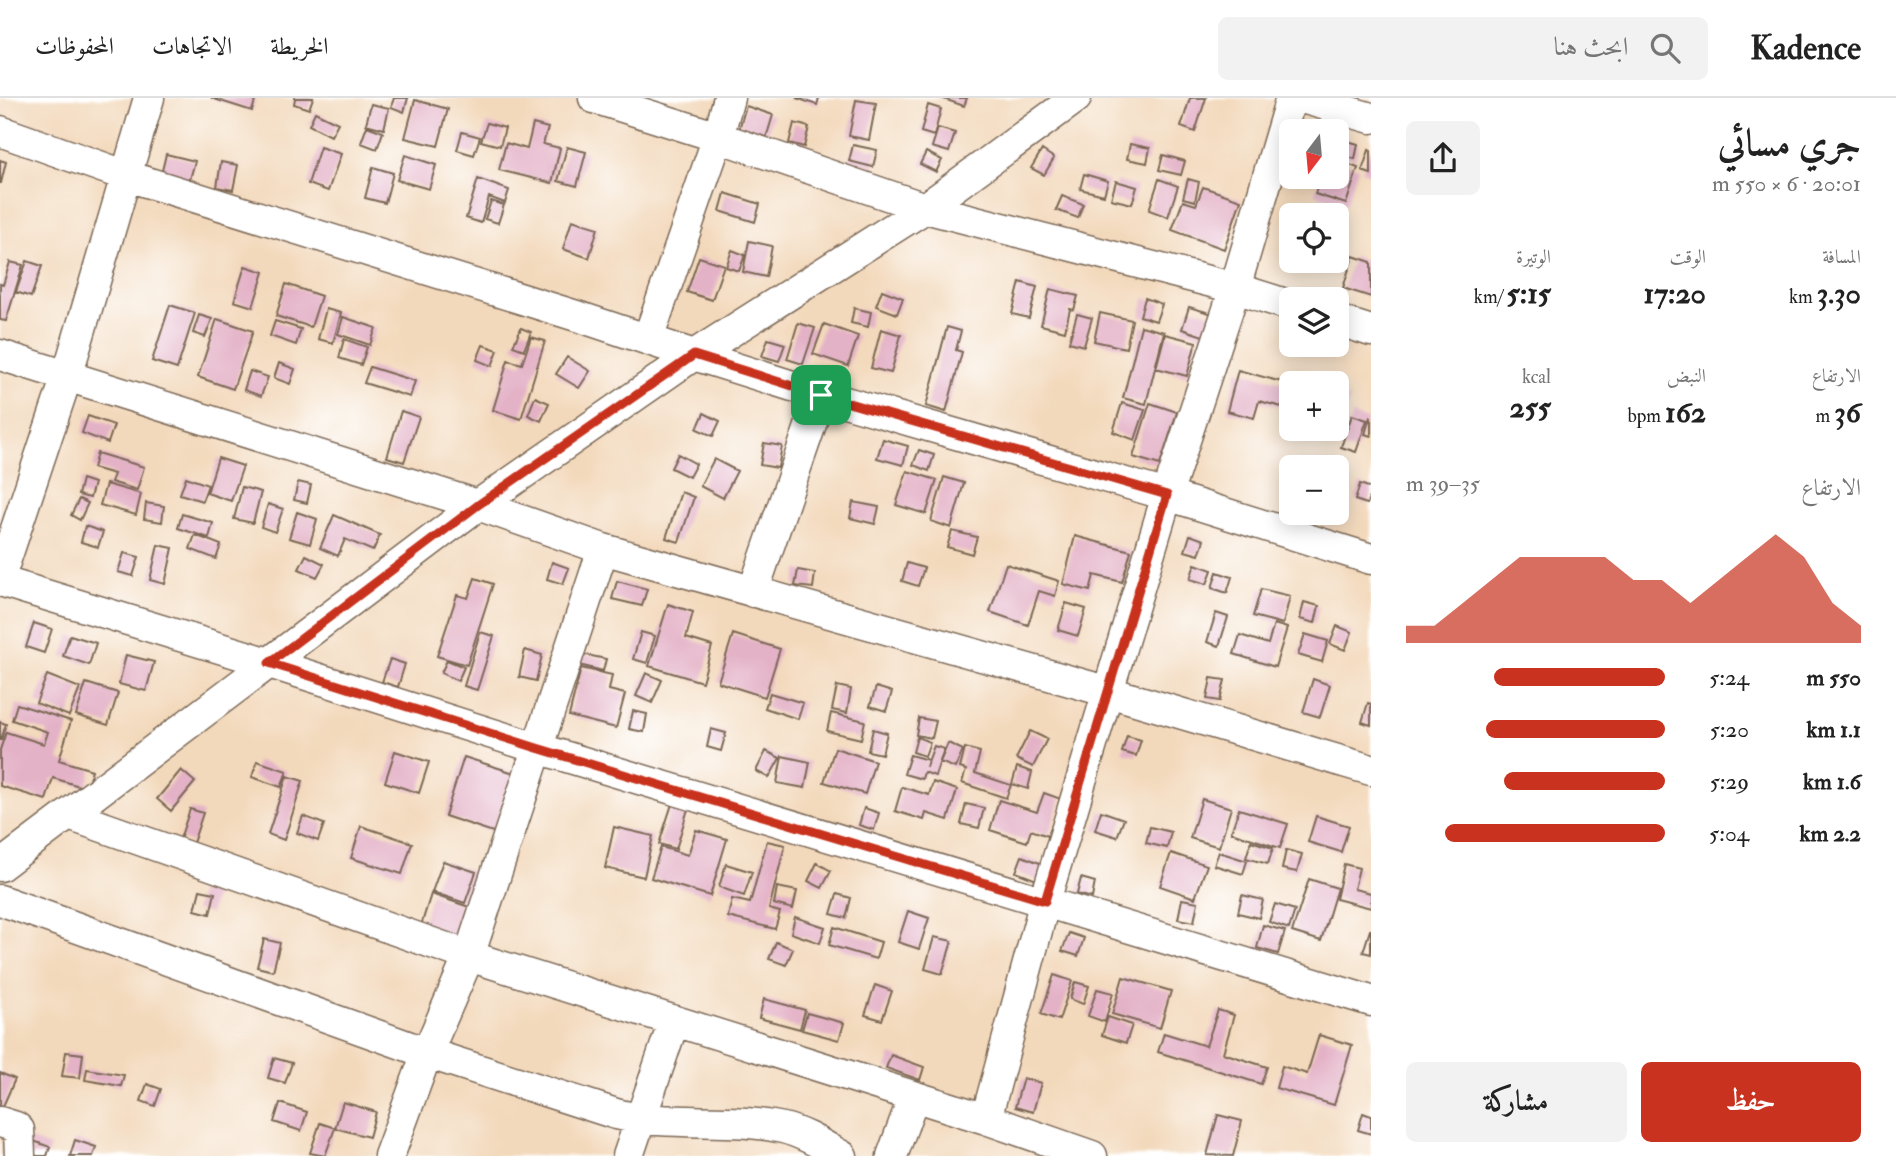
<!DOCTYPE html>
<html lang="ar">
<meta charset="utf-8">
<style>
:root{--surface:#fff;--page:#f2f2f2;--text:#222;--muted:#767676;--line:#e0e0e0;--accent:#c8321e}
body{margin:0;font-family:"IM FELL Double Pica",Amiri,serif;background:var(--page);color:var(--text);direction:rtl;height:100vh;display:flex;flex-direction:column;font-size:26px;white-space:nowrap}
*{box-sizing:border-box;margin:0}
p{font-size:23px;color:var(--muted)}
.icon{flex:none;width:38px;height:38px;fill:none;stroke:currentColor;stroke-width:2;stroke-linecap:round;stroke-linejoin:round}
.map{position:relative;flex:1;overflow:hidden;direction:ltr}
.side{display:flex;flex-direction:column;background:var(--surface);width:525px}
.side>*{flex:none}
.needle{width:46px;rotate:196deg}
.tools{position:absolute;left:1279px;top:21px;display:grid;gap:14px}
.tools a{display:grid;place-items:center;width:70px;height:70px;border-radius:10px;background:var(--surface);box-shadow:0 4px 18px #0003;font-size:35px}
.pin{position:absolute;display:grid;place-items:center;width:60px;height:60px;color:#fff;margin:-30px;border-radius:14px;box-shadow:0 4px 10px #0006}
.round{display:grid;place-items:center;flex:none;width:74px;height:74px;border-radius:10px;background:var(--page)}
.overview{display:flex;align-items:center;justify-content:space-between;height:119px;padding:0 35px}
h1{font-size:38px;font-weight:800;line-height:52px}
.stats{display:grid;grid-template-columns:repeat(3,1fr);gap:10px;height:119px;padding:7px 35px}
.stats div{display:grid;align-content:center}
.stats b{font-size:30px;font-weight:800}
.stats small{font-size:19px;font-weight:400}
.stats p{font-size:19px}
.chart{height:196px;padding:14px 35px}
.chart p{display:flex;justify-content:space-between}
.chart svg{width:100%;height:126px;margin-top:7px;fill:var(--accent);opacity:.7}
.cta{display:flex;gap:14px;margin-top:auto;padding:14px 35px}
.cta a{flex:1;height:80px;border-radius:10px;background:var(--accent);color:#fff;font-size:28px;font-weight:800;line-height:80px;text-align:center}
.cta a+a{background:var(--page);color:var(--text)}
ul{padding:0 35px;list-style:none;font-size:23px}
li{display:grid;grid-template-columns:112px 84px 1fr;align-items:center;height:52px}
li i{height:18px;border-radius:9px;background:var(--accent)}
header{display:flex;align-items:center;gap:42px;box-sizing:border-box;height:98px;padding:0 35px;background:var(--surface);border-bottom:2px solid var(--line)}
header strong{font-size:33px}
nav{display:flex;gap:38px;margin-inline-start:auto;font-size:24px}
.search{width:490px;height:63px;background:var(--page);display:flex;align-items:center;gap:18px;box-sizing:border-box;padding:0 24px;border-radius:10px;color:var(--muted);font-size:26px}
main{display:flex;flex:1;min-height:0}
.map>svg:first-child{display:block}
.building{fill:#e4b2c7}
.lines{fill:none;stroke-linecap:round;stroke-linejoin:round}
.street-casing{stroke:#7b6755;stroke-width:33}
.street{stroke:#fff;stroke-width:30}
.route-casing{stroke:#fff;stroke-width:14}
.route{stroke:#c8321e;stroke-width:9}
</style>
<header>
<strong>Kadence</strong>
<div class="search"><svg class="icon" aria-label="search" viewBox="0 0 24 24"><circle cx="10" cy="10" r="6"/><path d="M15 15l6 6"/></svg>ابحث هنا</div>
<nav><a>الخريطة</a><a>الاتجاهات</a><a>المحفوظات</a></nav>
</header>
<main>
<section class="side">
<div class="overview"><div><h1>جري مسائي</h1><p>20:01 · 6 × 550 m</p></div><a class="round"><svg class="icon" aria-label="share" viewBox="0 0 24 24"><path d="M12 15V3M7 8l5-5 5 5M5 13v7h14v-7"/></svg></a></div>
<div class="stats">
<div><p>المسافة</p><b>3.30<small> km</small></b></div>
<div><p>الوقت</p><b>17:20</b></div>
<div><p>الوتيرة</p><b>5:15<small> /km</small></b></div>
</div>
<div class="stats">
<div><p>الارتفاع</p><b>36<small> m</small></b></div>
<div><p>النبض</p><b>162<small> bpm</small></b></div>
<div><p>kcal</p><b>255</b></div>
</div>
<div class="chart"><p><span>الارتفاع</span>35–39 m</p>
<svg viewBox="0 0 160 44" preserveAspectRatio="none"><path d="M0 44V38L10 38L20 30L30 22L40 14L50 14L60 14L70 14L80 22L90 22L100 30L110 22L120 14L130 6L140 14L150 30L160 38V44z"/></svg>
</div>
<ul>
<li><b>550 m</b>5:24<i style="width:66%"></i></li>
<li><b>1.1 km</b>5:20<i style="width:69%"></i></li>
<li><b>1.6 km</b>5:29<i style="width:62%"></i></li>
<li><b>2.2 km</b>5:04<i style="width:85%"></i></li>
</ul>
<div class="cta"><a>حفظ</a><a>مشاركة</a></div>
</section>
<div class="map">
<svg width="1371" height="1058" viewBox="0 0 1371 1058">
<rect width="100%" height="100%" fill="#fff"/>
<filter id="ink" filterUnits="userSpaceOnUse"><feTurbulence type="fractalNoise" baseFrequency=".0143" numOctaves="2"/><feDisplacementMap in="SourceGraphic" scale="14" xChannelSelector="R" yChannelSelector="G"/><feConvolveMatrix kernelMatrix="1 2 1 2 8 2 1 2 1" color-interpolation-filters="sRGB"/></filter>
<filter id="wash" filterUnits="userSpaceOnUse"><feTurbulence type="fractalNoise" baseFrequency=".00686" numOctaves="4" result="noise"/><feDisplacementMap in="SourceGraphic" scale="28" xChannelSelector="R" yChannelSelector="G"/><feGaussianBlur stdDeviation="1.57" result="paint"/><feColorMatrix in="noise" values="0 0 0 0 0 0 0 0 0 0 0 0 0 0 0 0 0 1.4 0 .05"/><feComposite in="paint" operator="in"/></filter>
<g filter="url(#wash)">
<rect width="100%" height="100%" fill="#f3d9bc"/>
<g id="blocks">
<path class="building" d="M211,0H256L252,13Z
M295,0H313L309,11L294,6Z
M394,0H408L404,14L391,9Z
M796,0H819L817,7Z
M941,0H967L964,8Z
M1190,0H1206L1195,34L1181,29Z
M415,2L448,11L438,48L405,40Z
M856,2L876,5L869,42L849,38Z
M371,6L389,10L384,31L366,26Z
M928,7L941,11L934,38L921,34Z
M746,8L773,17L764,47L737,38Z
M315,14L338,25L331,38L309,27Z
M487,25L505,30L500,48L481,43Z
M794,25L809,29L804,49L789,45Z
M533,26L548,30L543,46L560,50L552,85L499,72L506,45L527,51Z
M367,28L383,34L377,51L361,45Z
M938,30L955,35L949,54L932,49Z
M462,34L480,39L474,57L457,52Z
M1337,40L1358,46L1355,61L1337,56Z
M1130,46L1150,50L1147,65L1127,61Z
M853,47L877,52L873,69L849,63Z
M320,49L341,56L328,93L308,86Z
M567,49L586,54L577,88L558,83Z
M1042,52L1054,60L1044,77L1031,70Z
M1369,52L1371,53V76L1362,73Z
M926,54L942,62L936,74L920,66Z
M166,56L195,63L189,85L161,77Z
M405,57L436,67L429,91L397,82Z
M1163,57L1185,63L1181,77L1159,72Z
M0,62L6,64L1,85H0Z
M1337,62L1358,70L1346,106L1315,96L1320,79H1337Z
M221,64L238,67L233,92L217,89Z
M373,69L393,75L385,105L365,100Z
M1084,76L1108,83L1104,97L1080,91Z
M478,81L509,92L505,105L489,99L481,125L466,120Z
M1159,81L1178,88L1168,119L1149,112Z
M1188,81L1199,84L1195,103L1183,100Z
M1116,83L1137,89L1132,106L1111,101Z
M1203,89L1241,102L1224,151L1172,132L1183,103L1196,107Z
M725,95L760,106L755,124L720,113Z
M1062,98L1083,106L1078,120L1056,112Z
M491,103L504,107L498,125L485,121Z
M572,122L598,130L589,160L563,151Z
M749,143L772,148L766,179L743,174Z
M732,152L745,157L739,173L726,169Z
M1353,158L1371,164V199L1343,190Z
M699,159L724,167L712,202L687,194Z
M27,163L42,168L31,199L16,194Z
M10,164L23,167L6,223L0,222V186L3,187Z
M245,168L264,174L253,209L234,203Z
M1020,184L1037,189L1029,220L1012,216Z
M286,186L321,198L311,229L276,218Z
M1050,191L1078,198L1074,212L1070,211L1065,233L1041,227Z
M882,192L903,200L897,216L876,208Z
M1145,200L1162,206L1156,223L1140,218Z
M170,207L195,215L177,271L152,263Z
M1189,209L1213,216L1206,239L1182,231Z
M854,210L871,214L868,229L851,225Z
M326,211L341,215L333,245L318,241Z
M1100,215L1132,222L1126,250L1094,243Z
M1077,216L1092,220L1084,248L1069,244Z
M199,217L212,221L205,239L193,235Z
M343,219L376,230L370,247L338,236Z
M217,221L253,233L233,291L198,279Z
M275,223L301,231L296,247L270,238Z
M798,225L815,230L803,266L787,261Z
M824,226L858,238L848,268L813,256Z
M1141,228L1164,234L1146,306L1123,300Z
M947,229L961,233L956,252L962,254L946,314L926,308Z
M521,230L531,234L524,252L513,248Z
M881,231L901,237L891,275L871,270Z
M1165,236L1196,244L1187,278L1156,270Z
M531,239L545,243L521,321L493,312L508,262L522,266Z
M344,241L367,249L361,267L339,260Z
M768,241L785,246L779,263L762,258Z
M483,247L498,252L492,268L477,262Z
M567,259L590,273L579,290L556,276Z
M279,265L295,271L290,286L274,280Z
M370,269L415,283L410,299L364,285Z
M1238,272L1289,286L1282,309L1259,303L1254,320L1227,313Z
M250,273L268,279L261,298L244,292Z
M1337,297L1349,301L1341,328L1337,327Z
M535,299L549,305L541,323L528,317Z
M1122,305L1145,312L1135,342L1113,334Z
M1150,305L1177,314L1160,367L1133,359Z
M401,313L419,319L404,364L387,359Z
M704,315L720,323L713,338L697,331Z
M1352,317L1367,322L1356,354L1341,349Z
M88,318L114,327L108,345L82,335Z
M1370,319L1371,320V338L1365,336Z
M883,341L908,348L903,367L877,360Z
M764,345L782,348L778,370L760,367Z
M919,352L934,357L929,373L913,367Z
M97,355L144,369L137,392L111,384L114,376L93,370Z
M678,356L696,366L689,379L671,370Z
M218,360L243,368L231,403L207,395Z
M714,361L737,373L723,400L700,388Z
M907,373L937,382L926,416L896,407Z
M186,379L208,387L202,403L180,396Z
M944,379L964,385L951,430L931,423Z
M82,381L94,385L90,400L78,397Z
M298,384L311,387L307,405L294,402Z
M106,386L141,396L136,417L100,407Z
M1360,386L1371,390V396L1367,406L1355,402Z
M242,389L261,394L253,425L234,421Z
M681,394L694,399L679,444L666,440Z
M79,401L88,405L80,422L71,417Z
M853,404L879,409L875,426L850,420Z
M146,405L164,408L162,424L144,421Z
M268,406L283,411L275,434L261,429Z
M297,414L317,421L310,446L289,440Z
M182,416L213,425L209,440L178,430Z
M334,417L380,437L373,453L345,441L338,458L320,450Z
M85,428L103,434L98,449L81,444Z
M952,433L977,439L972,456L947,449Z
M195,437L221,447L216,461L190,451Z
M1190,437L1204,442L1199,457L1185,453Z
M1075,438L1131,453L1122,484L1094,477L1090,493L1063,486Z
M158,447L173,450L165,486L150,482Z
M124,455L139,459L133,478L118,474Z
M306,457L324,466L317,479L299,471Z
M552,464L569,470L563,486L547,481Z
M907,465L924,470L918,488L902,483Z
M1006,466L1059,483L1055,498L1039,493L1028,527L990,514Z
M1195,466L1212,472L1207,486L1190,481Z
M798,472L815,475L813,490L795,488Z
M1217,474L1232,479L1227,495L1212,490Z
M475,480L493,486L467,567L437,558L457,497L468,500Z
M617,483L647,491L642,508L612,501Z
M1261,491L1290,498L1283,526L1253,518Z
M1304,504L1319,508L1315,525L1300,521Z
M1066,505L1086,511L1078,538L1058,532Z
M668,506L693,514L686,540L712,548L702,584L649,568Z
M1216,515L1228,519L1219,548L1207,544Z
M34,525L52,531L44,555L26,549Z
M1274,526L1287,530L1275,569L1234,556L1240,537L1268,546Z
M1337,528L1352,534L1345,552L1330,546Z
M480,534L494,538L477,592L464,588Z
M641,534L655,538L647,565L633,561Z
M733,536L780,551L765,599L718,584Z
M1305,536L1328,543L1322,564L1298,557Z
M70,537L96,545L89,567L63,558Z
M525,552L542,557L536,583L519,579Z
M582,556L606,561L603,573L579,567Z
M126,557L154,564L146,593L119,586Z
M390,561L405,566L398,589L382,584Z
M447,562L464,569L458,583L441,575Z
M581,570L612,577L609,592L625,596L616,630L569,618Z
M646,575L662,582L652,605L636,598Z
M47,577L80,590L69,618L36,605Z
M1211,580L1225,582L1220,603L1207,601Z
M1313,581L1330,587L1320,619L1303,614Z
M86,585L118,595L108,627L76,617Z
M837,588L851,591L847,615L832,612Z
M876,589L892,594L886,613L870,608Z
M770,595L803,605L798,621L765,610Z
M1368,605L1371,606V627L1362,624Z
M17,606L71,623L59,662L92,672L86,690L53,680L46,702L0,688V652L6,634L44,646L48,634L12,622Z
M633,613L647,616L644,634L629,631Z
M831,615L865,623L861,641L827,633Z
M919,620L936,623L932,640L916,637Z
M0,624L6,626L1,642H0Z
M711,631L726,635L721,653L707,649Z
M873,631L887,635L882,656L868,653Z
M1030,633L1047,641L1033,669L1016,661Z
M1127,638L1141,642L1136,658L1122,654Z
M917,639L930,644L925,658L913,654Z
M948,645L963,652L955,670L940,664Z
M934,648L944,651L935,678L924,674L922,681L904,676L910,657L928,662L926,669Z
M835,650L875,663L865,696L824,684Z
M965,650L980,654L975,675L1011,687L1006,700L962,685L966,672L960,670Z
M395,653L429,664L419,695L385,684Z
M766,653L780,660L769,680L756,673Z
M782,658L810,664L805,690L777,685Z
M464,659L514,675L496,735L445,718Z
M257,663L287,673L281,689L252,679Z
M1017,669L1032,674L1028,691L1012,686Z
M181,672L195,684L171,713L157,701Z
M287,678L303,683L284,742L268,736Z
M933,684L957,692L948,722L926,715L924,722L895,713L902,689L929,697Z
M1044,695L1061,701L1048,738L1031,732L1027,744L990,732L999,702L1037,714Z
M1202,701L1231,710L1219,749L1190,740Z
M672,706L688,711L676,751L659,746Z
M966,706L984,710L979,730L961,726Z
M864,710L879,715L874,732L859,727Z
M190,711L203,715L193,745L180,741Z
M1239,711L1288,726L1280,750L1231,734Z
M1101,713L1124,721L1117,739L1095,732Z
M303,718L324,726L318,743L297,735Z
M1316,718L1349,728L1341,754L1308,744Z
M361,728L412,745L402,776L351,760Z
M614,729L653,738L644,779L605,770Z
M1150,729L1171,734L1167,750L1146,745Z
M696,732L727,741L710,798L651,780L661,749L688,757Z
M767,743L785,747L769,811L780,814L775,831L728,819L732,801L750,805Z
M1251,743L1273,750L1268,766L1246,760Z
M1286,752L1302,756L1297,774L1282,771Z
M1219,754L1247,763L1243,776L1214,767Z
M1171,755L1207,767L1195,800L1160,788Z
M1022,758L1050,769L1044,785L1016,774Z
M443,763L476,774L465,805L432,794Z
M817,765L831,773L822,790L808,783Z
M726,766L752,774L744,798L719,789Z
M1344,766L1359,770L1354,791L1371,795V810L1336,801Z
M1081,780L1095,784L1092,800L1077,796Z
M1309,781L1337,790L1321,843L1292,834Z
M777,789L797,793L793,811L774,806Z
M200,792L215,795L210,816L195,812Z
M431,796L472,810L461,844L420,831Z
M837,796L851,800L846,820L831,816Z
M1242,797L1263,802L1259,820L1238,815Z
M1182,801L1198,804L1194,824L1178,821Z
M1275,806L1295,812L1289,831L1269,824Z
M908,813L929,820L919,851L898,844Z
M795,819L825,829L820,845L791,835Z
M1263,827L1285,833L1278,856L1257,850Z
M834,829L881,844L876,861L829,847Z
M1370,832H1371V856L1363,854Z
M1069,835L1084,840L1078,858L1062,853Z
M934,839L952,843L942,876L925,871Z
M264,841L280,845L273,873L257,869Z
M776,844L793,851L786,867L769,861Z
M1054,877L1072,883L1059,922L1041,916Z
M1123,879L1171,893L1160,930L1112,916Z
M1075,884L1089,888L1083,906L1070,901Z
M875,887L892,893L882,922L865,917Z
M1097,891L1113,895L1105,924L1088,918Z
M764,901L805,912L800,931L759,920Z
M1218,912L1234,917L1223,955L1267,969L1261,986L1158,954L1164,935L1206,948Z
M807,915L844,925L839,942L802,932Z
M1108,919L1132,927L1126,945L1102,937Z
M1319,937L1352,947L1334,1007L1276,990L1282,968L1307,976Z
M66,954L83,956L80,980L62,978Z
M891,957L924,969L920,982L886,970Z
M274,960L292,965L285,985L268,980Z
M87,971L124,977L121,988L85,982Z
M0,975L15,981L0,1015Z
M1023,980L1041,985L1033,1014L1015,1009Z
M147,986L161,991L155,1008L141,1003Z
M343,1004L376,1014L369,1039L335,1030Z
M280,1005L307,1014L301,1033L274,1024Z
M1363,1015L1371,1018V1036L1358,1032Z
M1218,1017L1242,1023L1233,1058L1207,1057Z
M320,1025L335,1030L325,1058L310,1055Z
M23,1039L50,1049L47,1058H20Z
M75,1042L96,1049L93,1058H70Z"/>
</g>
</g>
<g filter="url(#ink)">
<use href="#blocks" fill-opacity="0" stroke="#7b6755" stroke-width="2"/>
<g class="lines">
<g class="street-casing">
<path id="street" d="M594,0L718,39L925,110L1235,190L1292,208
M1302,0L1371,20
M0,33L127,78L583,220L694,257L821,297L1167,397L1371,461
M1337,222L1371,233
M648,241L718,39L729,0
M0,257L478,407L603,451L1109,594L1371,672
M0,479L67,278L149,0
M0,483L269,565L537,650L1371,903
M753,494L821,297
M69,717L469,858L986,1021
M0,768L478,407L694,257L925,110L1076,0
M0,802L427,955L616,1016C671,1029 729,1018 783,1030C804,1035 824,1048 842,1058
M0,1024L16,1029L19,1032L20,1058
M389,1058L427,955L469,858L603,451
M628,1058L674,923
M892,1058L914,998
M1092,1058L986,1021L1045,803L1167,397L1235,190L1291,0"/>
</g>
<use href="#street" class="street"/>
</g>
</g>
<g class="lines" filter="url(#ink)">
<g class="route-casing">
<path id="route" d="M694,257L821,297L1167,397L1045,803L537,650L269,565L478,407Z"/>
</g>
<use href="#route" class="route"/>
</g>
</svg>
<div class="tools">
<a><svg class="needle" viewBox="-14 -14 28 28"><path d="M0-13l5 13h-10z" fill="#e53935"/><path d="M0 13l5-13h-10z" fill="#767676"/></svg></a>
<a><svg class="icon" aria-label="locate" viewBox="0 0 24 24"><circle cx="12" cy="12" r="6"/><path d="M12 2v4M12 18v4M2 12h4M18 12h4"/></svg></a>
<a><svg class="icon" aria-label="layers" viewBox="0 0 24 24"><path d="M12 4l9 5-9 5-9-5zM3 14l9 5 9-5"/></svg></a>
<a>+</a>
<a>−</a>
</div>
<div class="pin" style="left:821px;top:297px;background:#1e9e55"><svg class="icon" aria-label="arrive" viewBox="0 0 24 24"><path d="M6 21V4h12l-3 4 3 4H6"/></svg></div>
</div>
</main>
